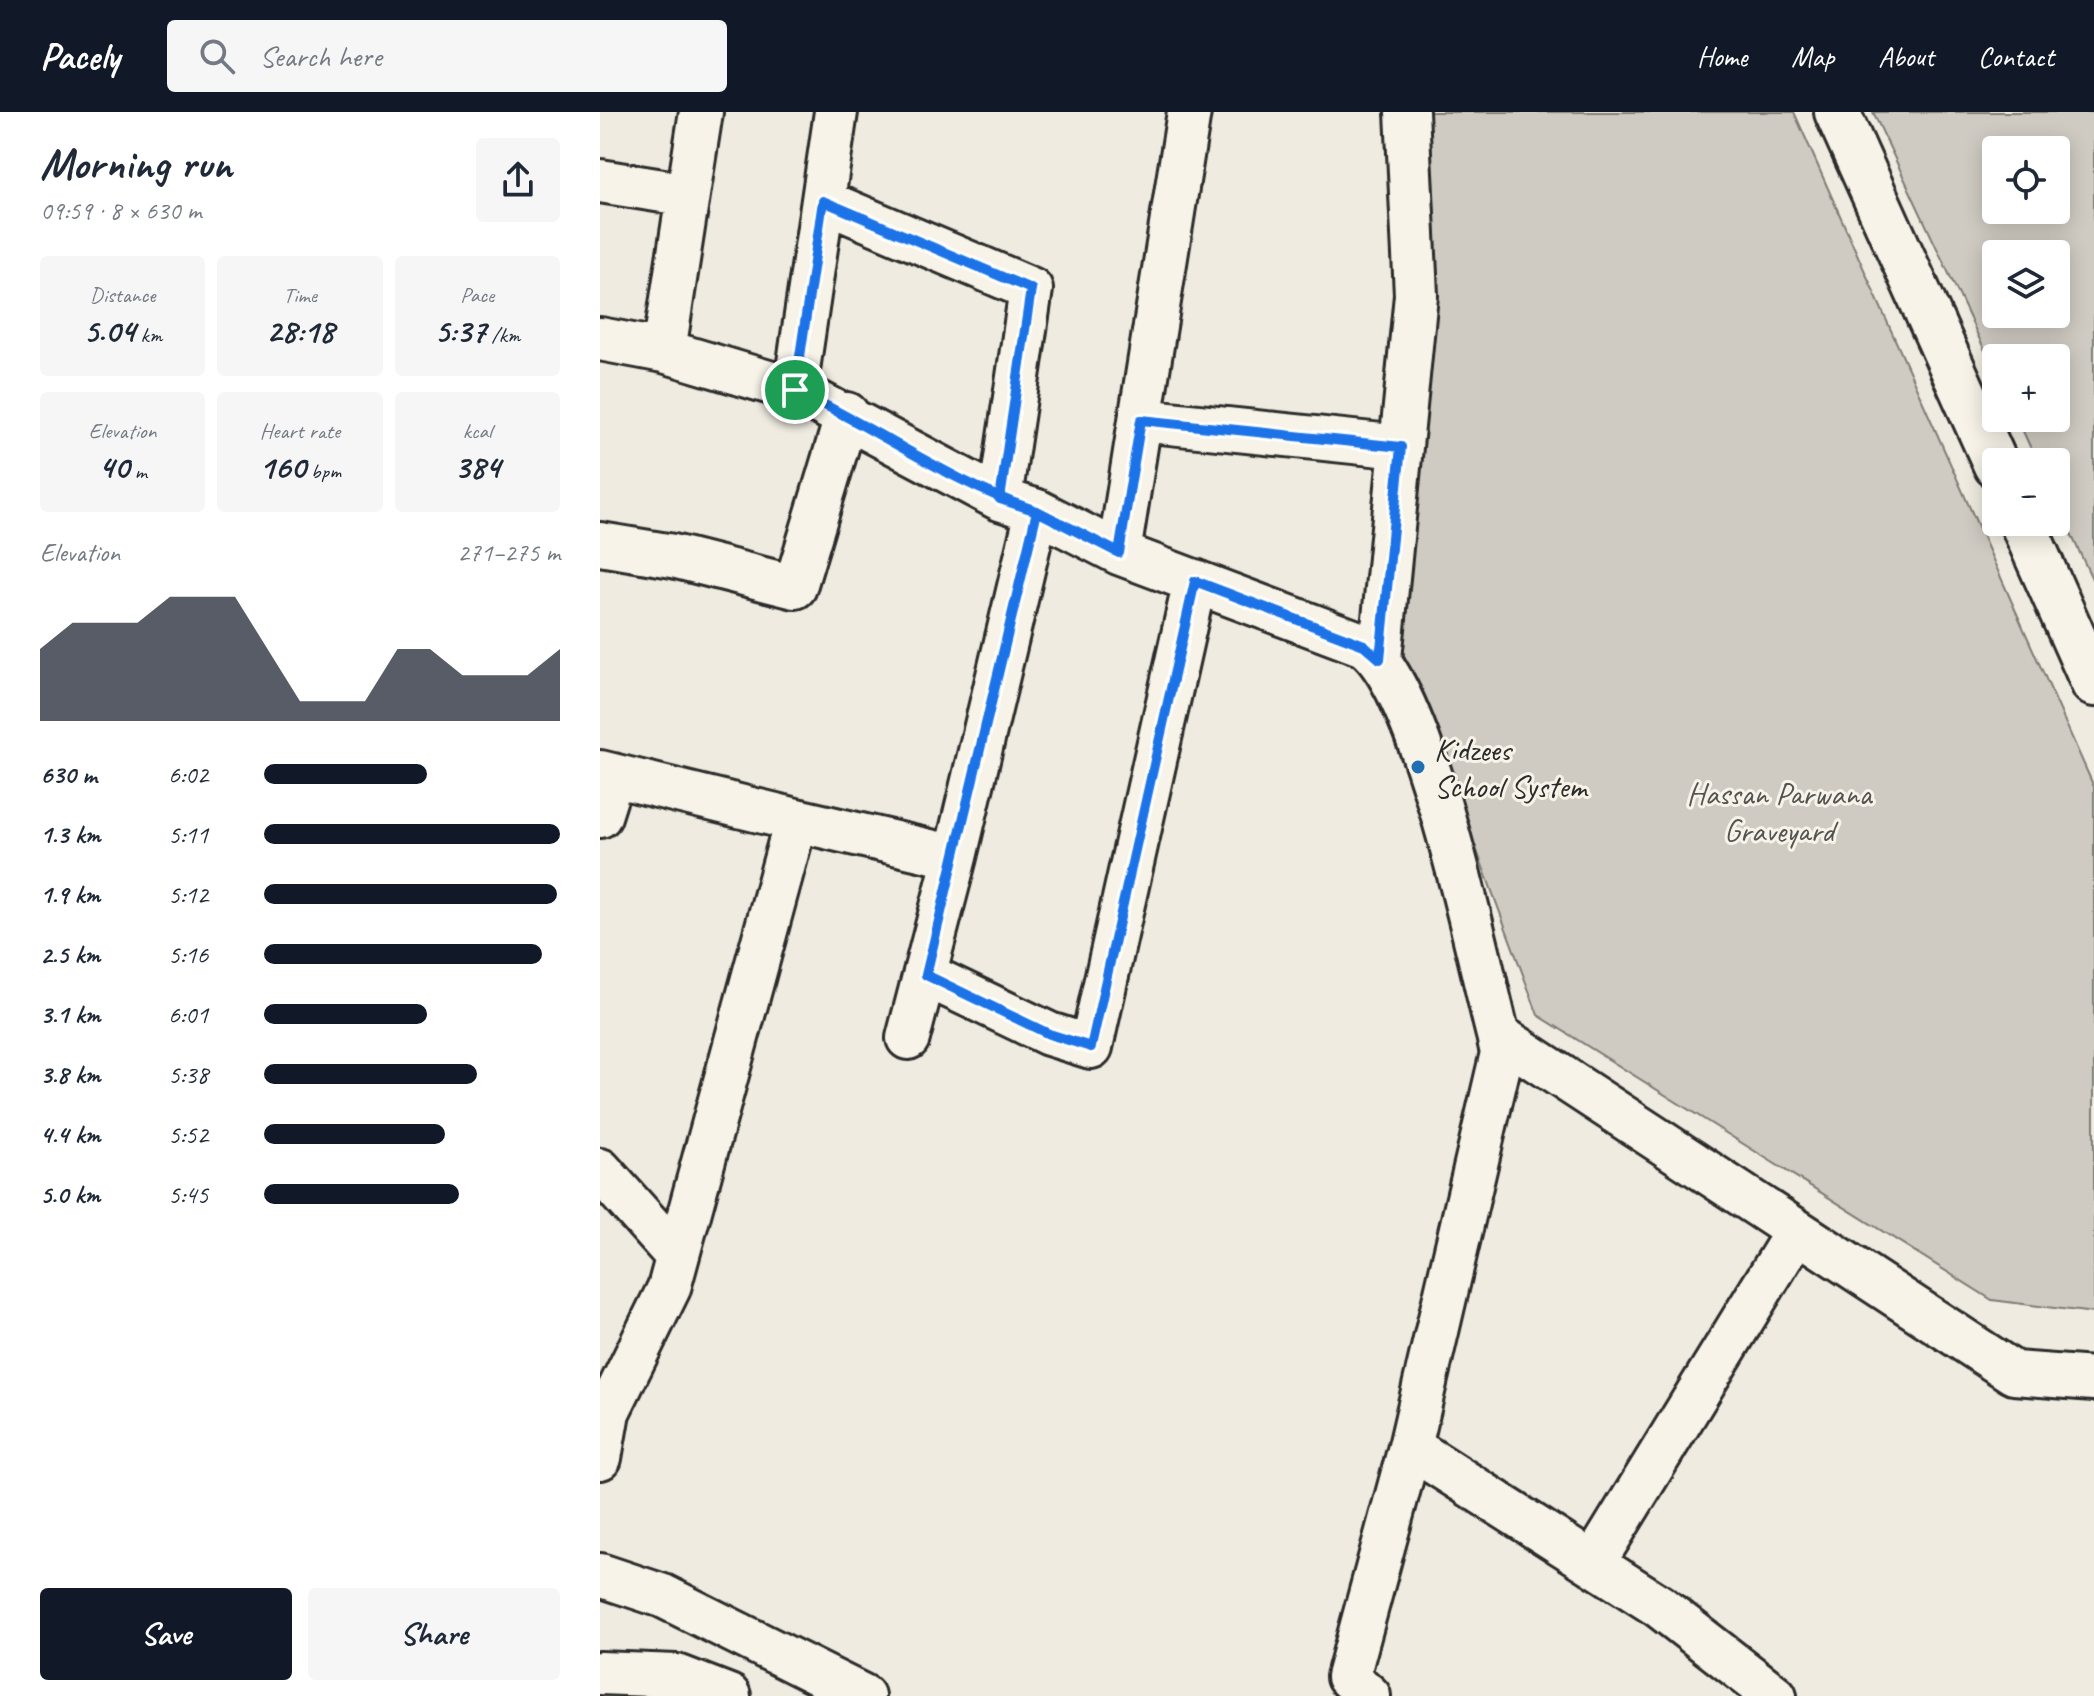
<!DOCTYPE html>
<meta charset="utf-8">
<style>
:root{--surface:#fff;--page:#f6f6f7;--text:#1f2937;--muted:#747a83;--accent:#111827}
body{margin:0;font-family:Caveat,sans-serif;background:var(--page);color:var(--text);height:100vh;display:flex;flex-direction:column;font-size:30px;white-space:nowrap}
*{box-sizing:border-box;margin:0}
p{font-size:26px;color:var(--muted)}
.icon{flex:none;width:44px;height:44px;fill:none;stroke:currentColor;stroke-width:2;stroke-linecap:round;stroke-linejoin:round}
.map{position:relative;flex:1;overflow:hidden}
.details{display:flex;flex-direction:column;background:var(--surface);width:600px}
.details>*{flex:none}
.fabs{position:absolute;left:1382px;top:24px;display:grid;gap:16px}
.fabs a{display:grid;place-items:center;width:88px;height:88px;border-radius:8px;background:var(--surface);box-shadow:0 4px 20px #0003;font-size:40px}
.pin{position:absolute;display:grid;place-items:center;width:68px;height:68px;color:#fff;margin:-34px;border:4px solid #fff;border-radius:50%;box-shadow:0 2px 8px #0007}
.round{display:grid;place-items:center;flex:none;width:84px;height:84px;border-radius:8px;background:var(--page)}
.head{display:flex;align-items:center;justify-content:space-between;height:136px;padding:0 40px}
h1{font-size:44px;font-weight:700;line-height:60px}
.metrics{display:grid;grid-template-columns:repeat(3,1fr);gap:12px;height:136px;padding:8px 40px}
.metrics div{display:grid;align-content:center;border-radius:8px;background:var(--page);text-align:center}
.metrics b{font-size:34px;font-weight:700}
.metrics small{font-size:22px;font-weight:400}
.metrics p{font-size:22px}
.chart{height:224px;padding:16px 40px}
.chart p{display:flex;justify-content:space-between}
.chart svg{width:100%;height:144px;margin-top:8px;fill:var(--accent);opacity:.7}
.action{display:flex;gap:16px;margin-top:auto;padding:16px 40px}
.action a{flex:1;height:92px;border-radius:8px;background:var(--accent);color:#fff;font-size:32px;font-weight:700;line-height:92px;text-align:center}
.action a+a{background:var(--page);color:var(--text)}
ul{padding:0 40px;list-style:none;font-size:26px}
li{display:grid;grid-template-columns:128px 96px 1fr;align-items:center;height:60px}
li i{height:20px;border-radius:10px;background:var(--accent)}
header{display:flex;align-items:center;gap:48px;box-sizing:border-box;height:112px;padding:0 40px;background:var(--accent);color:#fff}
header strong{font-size:38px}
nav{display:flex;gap:44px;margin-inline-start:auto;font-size:28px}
.search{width:560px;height:72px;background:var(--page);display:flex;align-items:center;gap:20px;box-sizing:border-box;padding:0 28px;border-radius:8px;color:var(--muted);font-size:30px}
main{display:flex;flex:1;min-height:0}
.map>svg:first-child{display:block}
.green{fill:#cfcbc2;stroke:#7d7b76;stroke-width:2;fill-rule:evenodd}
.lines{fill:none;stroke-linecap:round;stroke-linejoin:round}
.minor-casing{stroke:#2b2b2b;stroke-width:48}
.major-casing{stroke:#2b2b2b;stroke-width:50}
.minor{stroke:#f7f3e8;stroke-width:42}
.major{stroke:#f7f3e8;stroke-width:44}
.route-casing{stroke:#fff;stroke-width:16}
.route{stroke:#1a73e8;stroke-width:10}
.poi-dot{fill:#1f6fb2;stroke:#f7f3e8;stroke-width:3}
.labels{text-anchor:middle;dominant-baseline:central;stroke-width:6;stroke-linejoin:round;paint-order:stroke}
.poi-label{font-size:32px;fill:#2b2b2b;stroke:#f7f3e8;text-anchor:start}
.park-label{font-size:32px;fill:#545351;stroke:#f7f3e8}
</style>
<header>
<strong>Pacely</strong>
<div class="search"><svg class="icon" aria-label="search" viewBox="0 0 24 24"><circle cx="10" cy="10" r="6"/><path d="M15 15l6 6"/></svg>Search here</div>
<nav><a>Home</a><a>Map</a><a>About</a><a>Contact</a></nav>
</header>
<main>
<section class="details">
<div class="head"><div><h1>Morning run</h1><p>09:59 · 8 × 630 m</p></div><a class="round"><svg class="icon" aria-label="share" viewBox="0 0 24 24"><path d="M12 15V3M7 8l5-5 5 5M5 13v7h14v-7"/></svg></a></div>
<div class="metrics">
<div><p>Distance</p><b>5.04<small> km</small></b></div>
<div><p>Time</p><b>28:18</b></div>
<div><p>Pace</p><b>5:37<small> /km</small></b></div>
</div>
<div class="metrics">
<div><p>Elevation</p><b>40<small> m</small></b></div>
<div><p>Heart rate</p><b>160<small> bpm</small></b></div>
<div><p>kcal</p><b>384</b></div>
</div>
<div class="chart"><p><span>Elevation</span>271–275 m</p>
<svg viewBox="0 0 160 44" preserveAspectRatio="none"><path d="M0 44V22L10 14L20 14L30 14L40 6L50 6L60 6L70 22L80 38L90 38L100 38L110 22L120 22L130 30L140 30L150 30L160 22V44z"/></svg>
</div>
<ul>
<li><b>630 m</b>6:02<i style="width:55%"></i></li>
<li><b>1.3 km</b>5:11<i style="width:100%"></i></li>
<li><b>1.9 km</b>5:12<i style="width:99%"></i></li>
<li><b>2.5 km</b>5:16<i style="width:94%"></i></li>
<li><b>3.1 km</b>6:01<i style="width:55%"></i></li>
<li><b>3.8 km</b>5:38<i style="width:72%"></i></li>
<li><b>4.4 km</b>5:52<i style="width:61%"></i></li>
<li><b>5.0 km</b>5:45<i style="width:66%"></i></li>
</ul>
<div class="action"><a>Save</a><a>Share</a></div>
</section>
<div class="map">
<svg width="1494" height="1584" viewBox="0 0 1494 1584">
<rect width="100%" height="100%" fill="#efebe0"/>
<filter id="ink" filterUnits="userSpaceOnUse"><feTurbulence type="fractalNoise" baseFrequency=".0125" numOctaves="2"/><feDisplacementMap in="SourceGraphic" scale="16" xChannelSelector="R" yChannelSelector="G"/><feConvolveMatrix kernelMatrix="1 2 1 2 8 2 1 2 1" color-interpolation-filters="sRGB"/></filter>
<g filter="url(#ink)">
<path class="green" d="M825,0H1194L1494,675V1201L1392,1188L938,903L799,529Z
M1273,0H1494V471L1456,390V350H1437L1417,306H1456V246H1396V262ZM1396,38H1456V98H1396ZM1396,142H1456V202H1396Z"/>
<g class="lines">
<g class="minor-casing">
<path id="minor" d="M0,69L88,83L64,239
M88,83L101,0
M223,89L431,177L400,387
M0,227L64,239L195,278L400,387L437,399L519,441L764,533C825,578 877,842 898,923L1414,1261L1494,1267
M195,278L236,0
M541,308L801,335
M0,432L73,444L195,475L247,302
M519,441L589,0
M780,547L816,183L807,0
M0,660L196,708L69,1176L8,1300
M0,704L13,663
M196,708L355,745
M326,863L449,922L491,935L595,469
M308,926L355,745L437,399
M0,1058L77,1144
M0,1298L8,1300L0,1346
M810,1335L1059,1494L1175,1584
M993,1452L1197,1119
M0,1463L63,1484L263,1584
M0,1561L77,1564L129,1584
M769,1584L748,1565L810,1335L902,941L898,923"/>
</g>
<g class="major-casing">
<path id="major" d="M1237,0L1396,353
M1422,410L1494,572"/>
</g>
<use href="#minor" class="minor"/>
<use href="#major" class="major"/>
</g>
</g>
<g class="lines" filter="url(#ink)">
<g class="route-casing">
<path id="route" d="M195,278C276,316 352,372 437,399L326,863L449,922L491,935L595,469L764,533L780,547L801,335L541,308L519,441L437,399L400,387L431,177L223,89L195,278"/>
</g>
<use href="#route" class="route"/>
</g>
<circle class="poi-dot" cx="818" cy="655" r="8"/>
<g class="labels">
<g class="poi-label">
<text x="834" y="637">Kidzees<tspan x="834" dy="37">School System</tspan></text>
</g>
<g class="park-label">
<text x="1179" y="681">Hassan Parwana<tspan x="1179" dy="37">Graveyard</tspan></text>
</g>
</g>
</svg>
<div class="fabs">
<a><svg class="icon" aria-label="locate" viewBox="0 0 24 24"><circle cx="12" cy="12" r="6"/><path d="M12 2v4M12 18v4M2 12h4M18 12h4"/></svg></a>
<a><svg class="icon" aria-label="layers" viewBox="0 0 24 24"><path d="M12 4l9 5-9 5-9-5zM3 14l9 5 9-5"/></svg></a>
<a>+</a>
<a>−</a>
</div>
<div class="pin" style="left:195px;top:278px;background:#1e9e55"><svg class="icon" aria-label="arrive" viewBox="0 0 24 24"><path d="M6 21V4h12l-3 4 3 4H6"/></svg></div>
</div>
</main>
